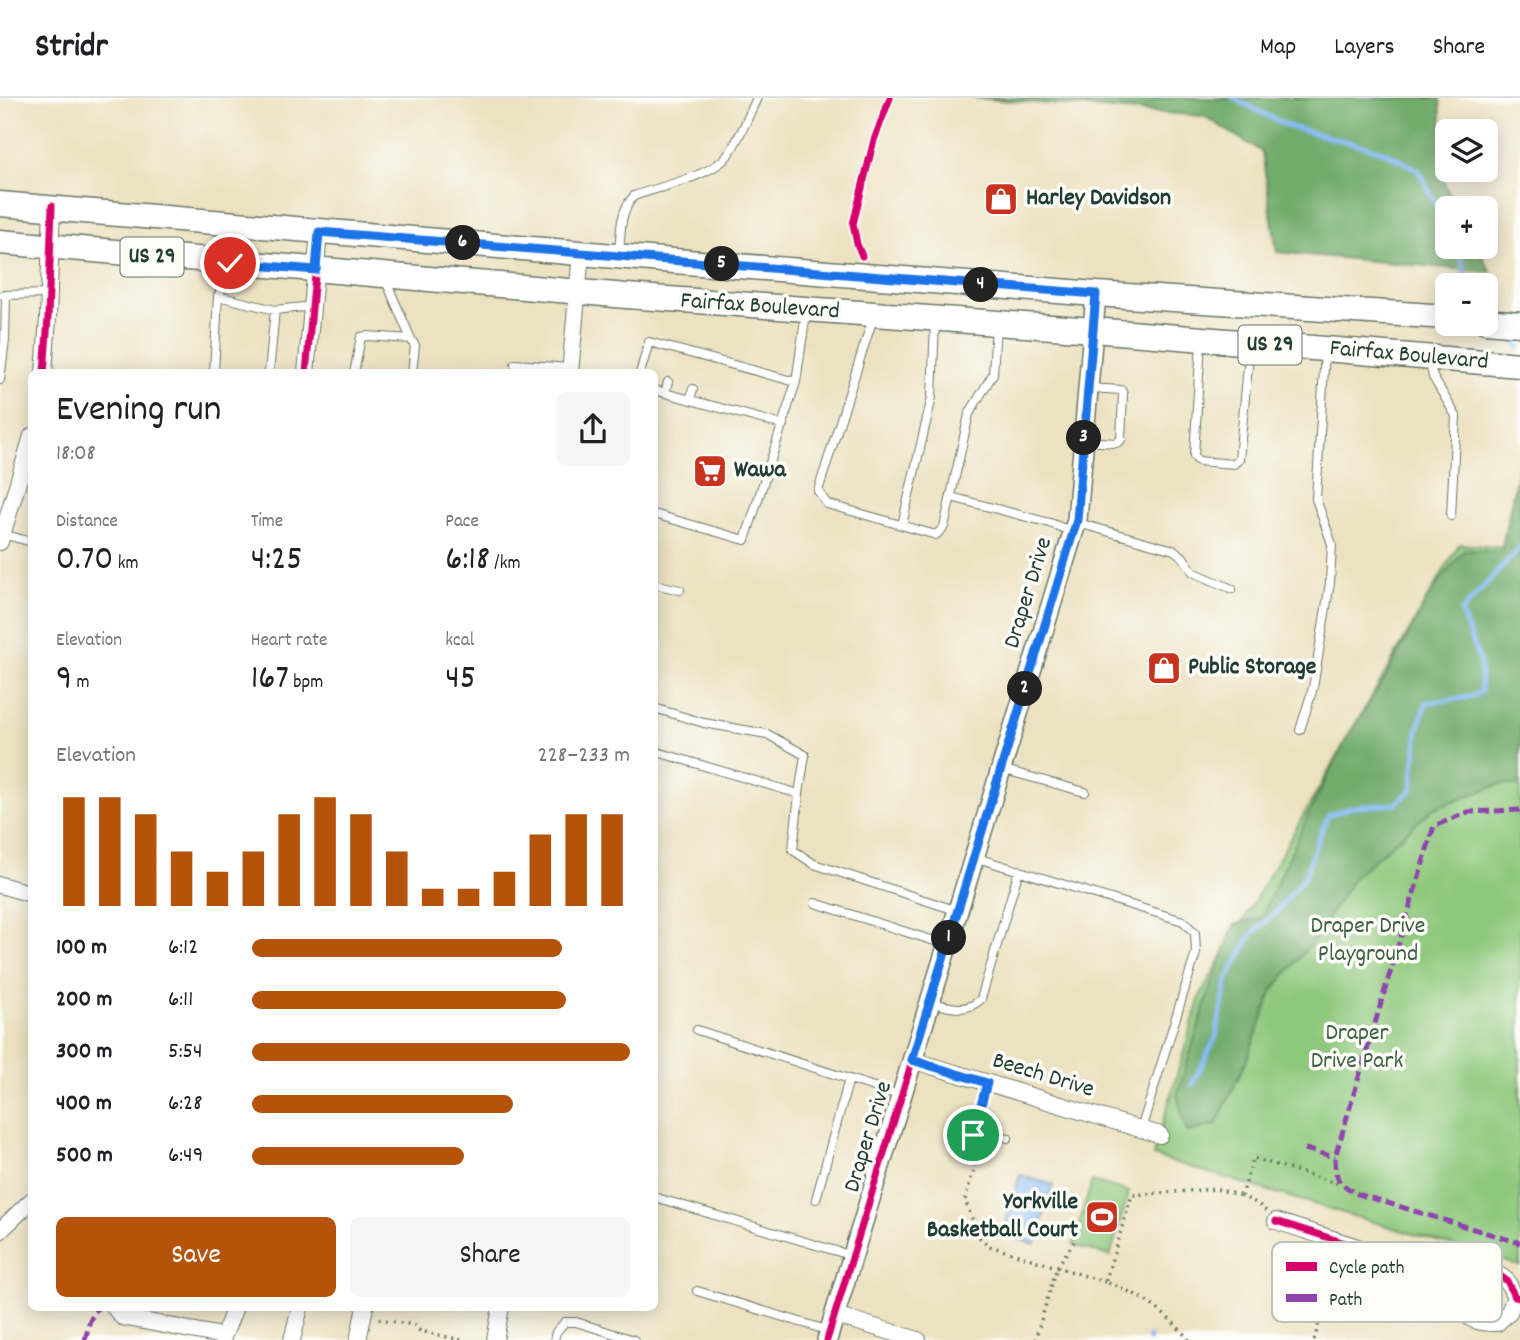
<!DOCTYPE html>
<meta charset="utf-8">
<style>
:root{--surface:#fff;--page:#f6f6f6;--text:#202124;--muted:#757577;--line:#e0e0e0;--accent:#b45309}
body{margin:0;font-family:Dekko,sans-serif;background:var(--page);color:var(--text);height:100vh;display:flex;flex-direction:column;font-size:26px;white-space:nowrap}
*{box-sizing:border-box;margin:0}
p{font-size:23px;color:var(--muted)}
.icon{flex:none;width:38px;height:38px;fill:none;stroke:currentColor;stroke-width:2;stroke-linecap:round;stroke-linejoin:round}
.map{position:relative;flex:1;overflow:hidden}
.panel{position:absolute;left:28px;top:271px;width:630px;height:942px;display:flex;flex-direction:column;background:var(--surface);border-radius:10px;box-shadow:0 4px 18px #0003}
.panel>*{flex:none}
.tools{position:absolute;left:1435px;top:21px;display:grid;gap:14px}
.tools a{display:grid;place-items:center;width:63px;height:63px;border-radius:10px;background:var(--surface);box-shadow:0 4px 18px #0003;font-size:35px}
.pin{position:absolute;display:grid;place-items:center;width:60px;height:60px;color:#fff;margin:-30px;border:4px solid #fff;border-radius:50%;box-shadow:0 2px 7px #0007}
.km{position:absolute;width:35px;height:35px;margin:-18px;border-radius:50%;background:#222;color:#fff;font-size:19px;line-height:35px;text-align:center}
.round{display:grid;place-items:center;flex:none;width:74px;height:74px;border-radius:10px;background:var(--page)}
.headline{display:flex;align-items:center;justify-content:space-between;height:119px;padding:0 28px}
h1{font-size:38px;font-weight:600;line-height:52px}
.metrics{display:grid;grid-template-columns:repeat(3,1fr);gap:10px;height:119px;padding:7px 28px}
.metrics div{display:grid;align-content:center}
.metrics b{font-size:35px;font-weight:600}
.metrics small{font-size:19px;font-weight:400}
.metrics p{font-size:19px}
.chart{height:196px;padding:14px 28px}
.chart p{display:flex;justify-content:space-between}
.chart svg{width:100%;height:126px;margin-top:7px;stroke:var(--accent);stroke-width:6}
.cta{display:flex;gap:14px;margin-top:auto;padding:14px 28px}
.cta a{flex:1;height:80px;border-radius:10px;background:var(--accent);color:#fff;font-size:28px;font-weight:600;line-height:80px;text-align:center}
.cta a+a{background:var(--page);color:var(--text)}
ul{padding:0 28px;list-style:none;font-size:23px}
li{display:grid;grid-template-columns:112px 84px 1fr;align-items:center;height:52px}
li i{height:18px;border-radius:9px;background:var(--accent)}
header{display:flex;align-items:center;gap:42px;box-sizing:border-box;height:98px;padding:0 35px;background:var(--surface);border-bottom:2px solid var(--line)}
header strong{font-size:33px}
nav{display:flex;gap:38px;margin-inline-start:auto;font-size:24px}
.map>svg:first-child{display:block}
.green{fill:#8ec87c;stroke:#568258;stroke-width:2}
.forest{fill:#72ac6c;stroke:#487450;stroke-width:2}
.water{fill:#87baf4;stroke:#537c94;stroke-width:2}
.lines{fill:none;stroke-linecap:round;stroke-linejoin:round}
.stream{stroke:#87baf4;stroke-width:5}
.service-casing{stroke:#677665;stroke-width:10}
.minor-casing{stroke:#677665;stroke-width:18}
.tertiary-casing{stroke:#677665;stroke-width:22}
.primary-casing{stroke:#677665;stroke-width:27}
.path{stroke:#677665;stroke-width:3.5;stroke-dasharray:2 5;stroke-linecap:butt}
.service{stroke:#fff;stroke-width:8}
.minor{stroke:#fff;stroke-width:16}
.tertiary{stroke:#fff;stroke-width:19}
.primary{stroke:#fff;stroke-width:24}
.quiet{stroke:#8e44ad;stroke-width:5;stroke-dasharray:10 5;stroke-linecap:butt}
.cycleway-casing{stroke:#fdfcf7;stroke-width:11}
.cycleway{stroke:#d6006c;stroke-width:7}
.route-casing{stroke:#fff;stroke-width:14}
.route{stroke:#1a73e8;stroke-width:9}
.labels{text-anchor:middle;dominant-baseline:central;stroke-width:7;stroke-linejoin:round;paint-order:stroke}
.shield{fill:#fdfcf7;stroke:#62766e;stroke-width:2}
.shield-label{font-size:23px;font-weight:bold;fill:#1f3d34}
.poi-label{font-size:24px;font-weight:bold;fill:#1f3d34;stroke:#fdfcf7;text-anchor:start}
.street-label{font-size:24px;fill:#1f3d34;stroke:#fdfcf7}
.park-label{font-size:24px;fill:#3b6046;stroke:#fdfcf7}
.key{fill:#fdfcf7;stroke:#bac3bc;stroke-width:2}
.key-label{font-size:19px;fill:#1f3d34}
</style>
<header>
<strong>Stridr</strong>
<nav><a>Map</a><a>Layers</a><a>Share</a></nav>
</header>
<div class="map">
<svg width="1520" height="1242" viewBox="0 0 1520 1242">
<rect width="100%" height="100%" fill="#fdfcf7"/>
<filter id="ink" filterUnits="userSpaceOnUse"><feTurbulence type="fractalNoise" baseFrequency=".0143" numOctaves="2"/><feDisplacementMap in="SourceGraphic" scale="14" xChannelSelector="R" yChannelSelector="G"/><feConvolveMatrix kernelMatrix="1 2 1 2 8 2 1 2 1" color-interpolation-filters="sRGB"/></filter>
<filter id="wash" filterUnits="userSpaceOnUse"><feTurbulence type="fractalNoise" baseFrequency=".00686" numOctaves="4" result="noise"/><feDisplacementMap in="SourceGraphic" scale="28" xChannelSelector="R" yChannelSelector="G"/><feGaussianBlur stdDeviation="1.57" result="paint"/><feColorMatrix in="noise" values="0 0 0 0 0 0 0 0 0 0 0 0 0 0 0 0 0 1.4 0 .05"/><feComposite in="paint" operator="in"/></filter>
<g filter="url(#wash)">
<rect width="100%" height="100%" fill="#ece1c0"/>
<path class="green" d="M1459,446L1520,451V1168L1153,1058L1201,896Z
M1092,1083L1129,1094L1110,1158L1073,1147Z"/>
<path class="forest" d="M974,0H1440L1445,87L1457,110H1447V149H1477L1491,174L1277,154L1262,54L1204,18Z
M1520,361V688L1501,686L1434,710L1354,779L1313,843L1273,892L1247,961L1216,1027L1187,1034L1177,997L1209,894L1234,827L1261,820L1310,713L1349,636L1386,579L1428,499L1464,452L1501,454Z"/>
<path class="water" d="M1020,1077L1053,1087L1035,1146L1002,1136Z"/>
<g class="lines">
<path class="stream" d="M1233,0L1290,29L1383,53L1418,72L1447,126
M1457,149L1469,187
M1506,233L1520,249
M1192,987L1216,939L1227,882L1251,837L1275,815L1305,778L1320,736L1329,717L1353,709L1396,706L1412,691L1418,631L1426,605C1445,600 1463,604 1481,594L1480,564L1461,514L1520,449
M1149,1239V1242"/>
</g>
</g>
<g filter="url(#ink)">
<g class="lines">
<g class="service-casing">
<path id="service" d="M619,155C621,135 619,114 634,98C658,89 712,78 727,58C740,41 748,18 757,0
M386,183L411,241
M3,197L49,196
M218,198L275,212L313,208
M873,220L818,393L827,406L936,437L944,429L969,316L993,276L996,227
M1201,244L1194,358L1198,363L1234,366L1239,361L1250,248
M1429,264L1433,279L1456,318L1451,418
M515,266L570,270
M214,275L218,198L224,187L229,168
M269,275L275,212
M354,275L361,239L367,238L411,241L415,248L412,275
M640,275L649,244L796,284
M0,282L5,242L6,197
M654,292L783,327
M665,295L668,284
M690,302L693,291
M1085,343L1116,345L1121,342L1123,296L1121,292L1089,290
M951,399L1050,425L1073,434
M654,416L745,442L796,284L806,215
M1078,425L1174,452L1183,459L1193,474L1232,491
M902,427L932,299L935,224
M2,436L32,444
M654,486L680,492
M654,610L704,625L767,636L805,657L799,696
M1300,632L1313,590L1330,485L1332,446L1316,401L1325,254
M654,653L799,696L793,752L814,766L958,813
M1001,671L1085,694
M974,759L1183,823L1195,835L1196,855L1141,1031
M815,805L947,847
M930,904C949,909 966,916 981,901L1019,772
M697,932L902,998
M975,1029L1008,1040
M973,1037L987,985
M654,1099L853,1158
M816,1101L849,981
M697,1193L830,1233
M554,1242L556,1234L565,1224H576L634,1242"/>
</g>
<g class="minor-casing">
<path id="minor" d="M44,275L48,220L52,108
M306,275L319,134
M570,275L581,155
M0,444L32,338
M0,787L32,796
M912,962L1160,1037
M1276,1123L1465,1183L1477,1175L1495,1174L1507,1183L1515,1199L1520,1200
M0,1133L32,1102
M1465,1183C1458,1213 1464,1226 1497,1225L1509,1214L1515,1199
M114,1209L122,1219L222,1238
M835,1217L918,1242
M222,1242L235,1209
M292,1242L300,1209
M358,1242L365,1209
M495,1242L501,1209"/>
</g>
<g class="tertiary-casing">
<path id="tertiary" d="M827,1242L1077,422L1096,196"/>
</g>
<g class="primary-casing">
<path id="primary" d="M0,106L674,163L1096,196L1447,219
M0,144L627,198L1093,232L1520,267
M1486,223L1520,226"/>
</g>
<path class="path" d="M981,1046L965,1102L979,1139L989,1148L1105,1184
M1266,1113L1258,1106L1242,1098L1253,1060L1340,1086
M379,1221L414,1227L420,1233L461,1242
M1035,1242L1057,1169L1074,1144
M1189,1242C1167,1215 1138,1194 1105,1184L1132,1097L1217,1091L1242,1098
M1314,1242L1338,1160"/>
<use href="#service" class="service"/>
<use href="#minor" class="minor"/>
<use href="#tertiary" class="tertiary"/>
<use href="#primary" class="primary"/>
<path class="quiet" d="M1520,712L1468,714L1434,728L1335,1059C1335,1083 1338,1085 1358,1096L1520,1145
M1305,1051L1335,1059
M85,1242L90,1222L98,1209"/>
<g class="cycleway-casing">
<path id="cycleway" d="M862,158L857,146L853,126L874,42L890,0
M44,275L48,220L52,108
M306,275L319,134
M1276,1123L1465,1183L1477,1175L1495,1174L1507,1183L1515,1199L1520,1200
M827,1242L1077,422L1096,196"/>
</g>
<use href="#cycleway" class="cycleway"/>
</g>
</g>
<g class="lines" filter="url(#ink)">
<g class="route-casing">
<path id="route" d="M230,165L316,172L319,134L1096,196L1077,422L912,962L987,985L973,1037"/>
</g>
<use href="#route" class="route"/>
</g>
<defs>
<g id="shop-square" transform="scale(1.75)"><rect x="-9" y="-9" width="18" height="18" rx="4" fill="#c8321e" stroke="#fdfcf7"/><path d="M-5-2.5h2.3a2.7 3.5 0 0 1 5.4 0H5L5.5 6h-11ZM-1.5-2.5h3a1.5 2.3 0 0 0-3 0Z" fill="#fff"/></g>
<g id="supermarket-square" transform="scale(1.75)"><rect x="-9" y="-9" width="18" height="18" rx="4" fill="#c8321e" stroke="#fdfcf7"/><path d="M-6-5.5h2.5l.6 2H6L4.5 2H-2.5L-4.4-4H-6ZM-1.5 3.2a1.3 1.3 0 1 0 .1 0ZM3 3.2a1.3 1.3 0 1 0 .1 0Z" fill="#fff"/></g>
<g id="stadium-square" transform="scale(1.75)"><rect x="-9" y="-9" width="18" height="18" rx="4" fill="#c8321e" stroke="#fdfcf7"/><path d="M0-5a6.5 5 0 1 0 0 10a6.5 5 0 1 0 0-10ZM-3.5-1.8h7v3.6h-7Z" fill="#fff"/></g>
</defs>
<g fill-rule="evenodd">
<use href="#shop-square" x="1001" y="101"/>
<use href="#supermarket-square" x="710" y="373"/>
<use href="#shop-square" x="1164" y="570"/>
<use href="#stadium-square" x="1102" y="1119"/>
</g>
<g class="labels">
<g class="shield">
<rect x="120.5" y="139.5" width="63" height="39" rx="5"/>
<rect x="1238.5" y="227.5" width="63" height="39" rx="5"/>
</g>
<g class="shield-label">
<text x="152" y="159">US 29</text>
<text x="1270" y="247">US 29</text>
</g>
<g class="poi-label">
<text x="1026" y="101">Harley Davidson</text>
<text x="734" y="373">Wawa</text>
<text x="1188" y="570">Public Storage</text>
<text x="1078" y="1105" text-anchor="end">Yorkville<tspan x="1078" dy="28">Basketball Court</tspan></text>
</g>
<g class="street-label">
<text transform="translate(760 209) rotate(4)">Fairfax Boulevard</text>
<text transform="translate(1409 258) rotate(5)">Fairfax Boulevard</text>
<text transform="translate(1029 495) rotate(-73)">Draper Drive</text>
<text transform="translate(1043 978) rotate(17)">Beech Drive</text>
<text transform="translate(869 1039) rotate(-73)">Draper Drive</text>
</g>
<g class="park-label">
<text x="1368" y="829">Draper Drive<tspan x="1368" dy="28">Playground</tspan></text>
<text x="1357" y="936">Draper<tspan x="1357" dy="28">Drive Park</tspan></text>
</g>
</g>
<rect x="1272" y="1144" width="230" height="80" rx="10" class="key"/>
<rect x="1286" y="1164" width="31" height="9" fill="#d6006c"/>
<rect x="1286" y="1196" width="31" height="8" fill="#8e44ad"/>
<g class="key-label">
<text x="1329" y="1175">Cycle path</text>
<text x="1329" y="1207">Path</text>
</g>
</svg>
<div class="tools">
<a><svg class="icon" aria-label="layers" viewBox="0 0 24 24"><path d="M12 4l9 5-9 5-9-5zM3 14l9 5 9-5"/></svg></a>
<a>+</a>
<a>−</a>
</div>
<div class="pin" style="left:973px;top:1037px;background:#1e9e55"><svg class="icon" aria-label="arrive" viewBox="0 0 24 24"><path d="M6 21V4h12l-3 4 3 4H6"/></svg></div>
<div class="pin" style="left:230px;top:165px;background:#d93025"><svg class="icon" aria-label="check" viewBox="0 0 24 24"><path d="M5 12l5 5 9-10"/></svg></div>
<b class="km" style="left:949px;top:840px">1</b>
<b class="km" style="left:1025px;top:591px">2</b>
<b class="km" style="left:1084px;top:340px">3</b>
<b class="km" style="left:981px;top:187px">4</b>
<b class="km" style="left:722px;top:166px">5</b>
<b class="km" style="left:463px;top:145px">6</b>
<section class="panel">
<div class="headline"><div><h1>Evening run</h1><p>18:08</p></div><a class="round"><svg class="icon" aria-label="share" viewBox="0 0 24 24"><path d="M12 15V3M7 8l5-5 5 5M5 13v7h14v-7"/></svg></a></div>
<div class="metrics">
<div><p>Distance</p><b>0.70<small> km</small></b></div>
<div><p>Time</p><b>4:25</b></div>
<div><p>Pace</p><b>6:18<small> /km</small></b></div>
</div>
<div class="metrics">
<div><p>Elevation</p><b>9<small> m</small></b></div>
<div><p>Heart rate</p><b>167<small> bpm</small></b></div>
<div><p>kcal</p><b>45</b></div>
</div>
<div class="chart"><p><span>Elevation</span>228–233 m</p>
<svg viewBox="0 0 160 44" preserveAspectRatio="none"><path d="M5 44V6M15 44V6M25 44V12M35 44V25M45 44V32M55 44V25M65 44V12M75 44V6M85 44V12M95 44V25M105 44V38M115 44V38M125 44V32M135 44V19M145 44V12M155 44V12"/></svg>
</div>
<ul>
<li><b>100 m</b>6:12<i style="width:82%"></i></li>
<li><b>200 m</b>6:11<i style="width:83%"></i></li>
<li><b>300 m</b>5:54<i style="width:100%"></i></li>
<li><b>400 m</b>6:28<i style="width:69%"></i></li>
<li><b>500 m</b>6:49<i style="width:56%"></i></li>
</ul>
<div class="cta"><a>Save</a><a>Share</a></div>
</section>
</div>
